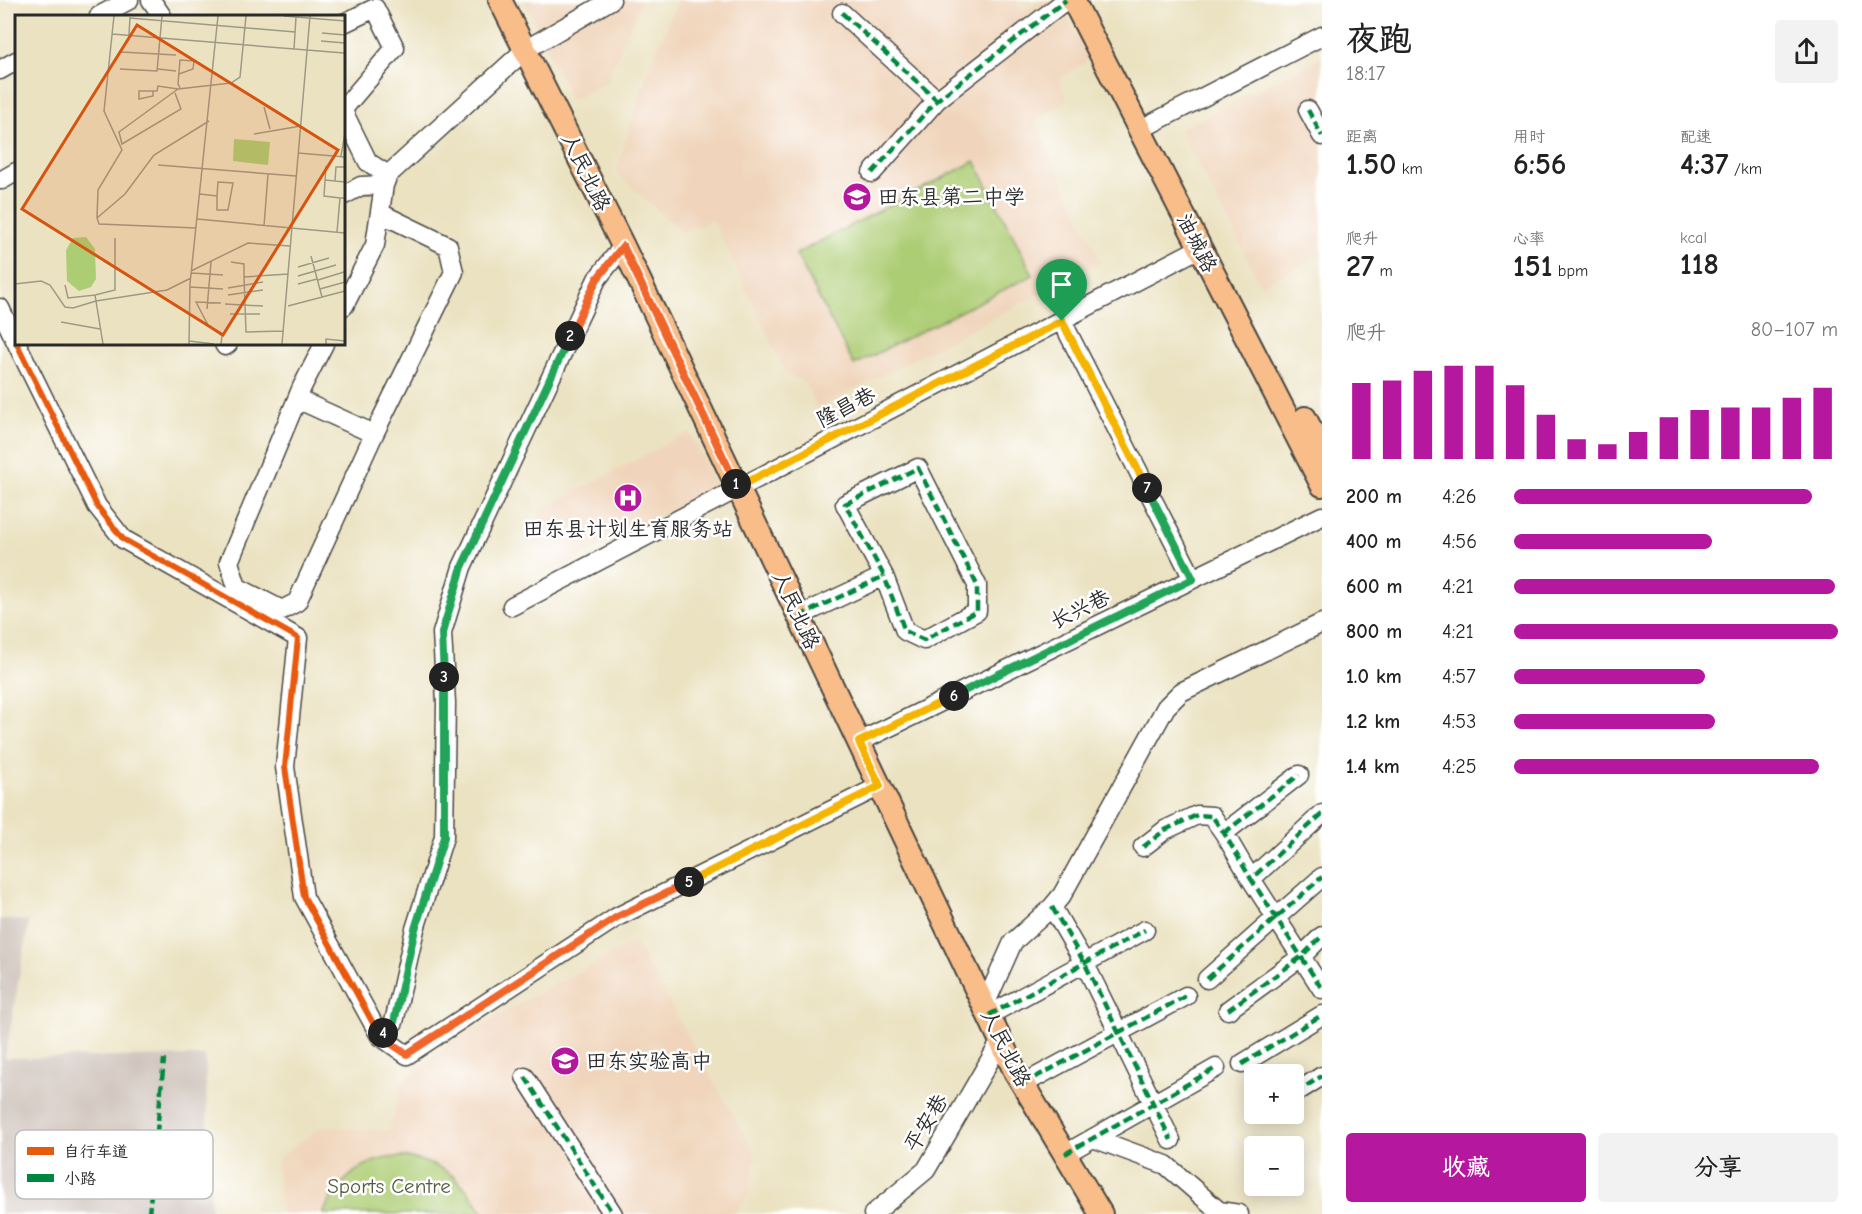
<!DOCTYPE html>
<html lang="zh">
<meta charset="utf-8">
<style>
:root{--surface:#fff;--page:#f2f2f2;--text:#222;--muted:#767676;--accent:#b5179e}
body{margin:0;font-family:"Comic Neue","LXGW WenKai TC",sans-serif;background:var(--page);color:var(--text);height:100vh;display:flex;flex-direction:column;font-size:22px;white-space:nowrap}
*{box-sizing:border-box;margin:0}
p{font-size:20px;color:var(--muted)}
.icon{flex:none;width:33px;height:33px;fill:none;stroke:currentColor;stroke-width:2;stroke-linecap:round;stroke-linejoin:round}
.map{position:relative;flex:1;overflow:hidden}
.side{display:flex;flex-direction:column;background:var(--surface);width:540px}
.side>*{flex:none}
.tools{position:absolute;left:1244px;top:1064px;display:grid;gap:12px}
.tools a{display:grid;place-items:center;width:60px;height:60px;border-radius:6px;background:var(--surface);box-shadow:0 3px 15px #0003;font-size:30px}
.pin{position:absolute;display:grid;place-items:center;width:51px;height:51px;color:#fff;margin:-62px -26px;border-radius:50% 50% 50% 0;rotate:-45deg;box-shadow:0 0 6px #0007}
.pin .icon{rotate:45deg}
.km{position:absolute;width:30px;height:30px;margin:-15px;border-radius:50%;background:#222;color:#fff;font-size:16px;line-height:30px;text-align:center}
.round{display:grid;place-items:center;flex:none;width:63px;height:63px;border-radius:6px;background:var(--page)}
.overview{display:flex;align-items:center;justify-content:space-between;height:102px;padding:0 24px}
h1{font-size:33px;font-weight:600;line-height:45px}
.stats{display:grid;grid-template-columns:repeat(3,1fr);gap:9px;height:102px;padding:6px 24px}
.stats div{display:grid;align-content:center}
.stats b{font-size:30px;font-weight:600}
.stats small{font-size:16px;font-weight:400}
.stats p{font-size:16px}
.chart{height:168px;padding:12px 24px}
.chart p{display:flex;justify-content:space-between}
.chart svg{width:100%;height:108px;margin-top:6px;stroke:var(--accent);stroke-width:6}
.button{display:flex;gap:12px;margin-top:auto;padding:12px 24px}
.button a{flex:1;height:69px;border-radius:6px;background:var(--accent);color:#fff;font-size:24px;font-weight:600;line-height:69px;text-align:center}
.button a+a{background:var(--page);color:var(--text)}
ul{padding:0 24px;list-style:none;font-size:20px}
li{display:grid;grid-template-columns:96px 72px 1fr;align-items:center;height:45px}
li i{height:15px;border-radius:8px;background:var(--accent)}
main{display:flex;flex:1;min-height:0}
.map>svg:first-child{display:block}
.built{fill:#f0d5bc}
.industrial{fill:#cec1b9}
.green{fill:#adcd75;stroke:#6c7c50;stroke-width:1.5}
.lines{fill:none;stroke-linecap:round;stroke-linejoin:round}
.minor-casing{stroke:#484642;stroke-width:21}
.major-casing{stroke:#484642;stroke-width:26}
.minor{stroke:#fff;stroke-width:18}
.major{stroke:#f8bd89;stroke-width:22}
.quiet{stroke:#00873e;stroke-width:4.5;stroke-dasharray:9 4.5;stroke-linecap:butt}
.cycleway-casing{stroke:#fff;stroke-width:10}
.cycleway{stroke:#e8590c;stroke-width:6}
.split-1-casing{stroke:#fff;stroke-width:12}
.split-2-casing{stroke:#fff;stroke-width:12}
.split-3-casing{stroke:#fff;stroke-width:12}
.split-4-casing{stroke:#fff;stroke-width:12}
.split-5-casing{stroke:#fff;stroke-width:12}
.split-6-casing{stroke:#fff;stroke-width:12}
.split-7-casing{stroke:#fff;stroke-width:12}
.split-8-casing{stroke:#fff;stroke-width:12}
.split-1{stroke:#f5b400;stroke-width:8}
.split-2{stroke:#f0652b;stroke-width:8}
.split-3{stroke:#22a559;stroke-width:8}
.split-4{stroke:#22a559;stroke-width:8}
.split-5{stroke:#f0652b;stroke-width:8}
.split-6{stroke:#f5b400;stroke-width:8}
.split-7{stroke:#22a559;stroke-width:8}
.split-8{stroke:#f5b400;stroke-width:8}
.labels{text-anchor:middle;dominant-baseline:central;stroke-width:5;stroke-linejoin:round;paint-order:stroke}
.street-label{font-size:21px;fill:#2b2b2b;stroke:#fff}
.poi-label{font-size:21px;fill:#2b2b2b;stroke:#fff;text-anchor:start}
.park-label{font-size:21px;fill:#525c41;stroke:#fff}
.inset-road{fill:none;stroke:#9e9985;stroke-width:1.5}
.view{fill:#d5540f;fill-opacity:0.15;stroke:#d5540f;stroke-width:3}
.inset-edge{fill:none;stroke:#2b2b2b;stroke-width:3}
.key{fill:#fff;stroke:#bfbfbf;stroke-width:1.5}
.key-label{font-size:16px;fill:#2b2b2b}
</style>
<main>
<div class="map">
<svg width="1322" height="1214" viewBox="0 0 1322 1214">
<rect width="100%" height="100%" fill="#fff"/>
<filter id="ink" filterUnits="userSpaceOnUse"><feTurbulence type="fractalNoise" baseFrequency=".0167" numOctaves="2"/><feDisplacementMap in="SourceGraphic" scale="12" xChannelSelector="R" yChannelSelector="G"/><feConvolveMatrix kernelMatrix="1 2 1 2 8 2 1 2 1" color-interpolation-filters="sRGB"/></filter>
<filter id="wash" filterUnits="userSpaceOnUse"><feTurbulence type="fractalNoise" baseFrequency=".008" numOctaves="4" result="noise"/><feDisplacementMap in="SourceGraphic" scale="24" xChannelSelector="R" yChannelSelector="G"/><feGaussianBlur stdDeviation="1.35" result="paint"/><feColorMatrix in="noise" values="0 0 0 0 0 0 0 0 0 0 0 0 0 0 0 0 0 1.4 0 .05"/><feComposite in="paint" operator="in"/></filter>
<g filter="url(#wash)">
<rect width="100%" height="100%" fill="#ebe2c1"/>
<path class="built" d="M524,0H641L606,83L571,100Z
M678,0H1016L1022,12L1044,0H1058L1090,59L1059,80L1067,100L1035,122L1101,262L817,409L806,383L787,375L713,220L682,232L616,173L646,76Z
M1322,57V255L1261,285L1180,129Z
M689,432L718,486L551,572L532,538L539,511Z
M635,942L755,1154L750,1192L735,1214H281L276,1160L321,1127L389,1131L402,1083L454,1039Z"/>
<path class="industrial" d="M0,919L29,921L5,1058L205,1056L211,1214H0Z"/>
<path class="green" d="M975,161L1033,275L854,365L796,254Z
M406,1157C448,1166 461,1178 484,1214H323C334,1188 354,1165 383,1159C390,1157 399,1157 406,1157Z"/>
</g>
<g filter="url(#ink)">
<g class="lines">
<g class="minor-casing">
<path id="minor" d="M151,0L162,16
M842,13L937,100
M99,16L129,0
M344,23L375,8L395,48L344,108
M0,70L16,61
M1308,110L1322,136
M344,113L368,162L388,175
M1139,130L1322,36
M872,173L937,100L1066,0
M2,180L16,172
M344,195L361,186L384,185
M344,306L375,245L384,185L388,175L525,50L611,0
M0,308L16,342
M1062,321L1193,579
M17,344L97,506L123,539L298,638L285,767L304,897L380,1036L407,1055L617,917L880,786
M224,344L225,346L228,344
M324,344L302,387L229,562L237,587L282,610L297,602L374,434L454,272L448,246L380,213
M297,399L374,434
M512,606L1200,248
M799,616L884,576L845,504L918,468L977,585V611L924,640L905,631L884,576
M859,742L1322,516
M1322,814L1251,879L1322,989
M1224,833L1299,775
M1143,847L1165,830L1197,815L1212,816L1224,833L1251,879
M1052,907L1085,964L1171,1140
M1207,979L1322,877
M984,1007L1013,942L1052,907L1062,895L1166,707L1181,692L1322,623
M1228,1010L1301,957L1322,936
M989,1015L1145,930
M380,1036L394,1022L415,929L444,837L446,703L442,633L462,567L597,279L623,246
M1242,1064L1322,1015
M525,1077L613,1214
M1023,1084L1186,996
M1295,1093L1322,1076
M1093,1138L1166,1165L1219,1211L1239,1214
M1065,1154L1216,1068
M873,1214L926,1170L1001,1041"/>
</g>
<g class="major-casing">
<path id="major" d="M500,0L623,246L1015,1071L1101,1214
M1073,0L1322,485
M1305,418L1322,451"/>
</g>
<use href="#minor" class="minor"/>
<use href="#major" class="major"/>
<path class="quiet" d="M842,13L937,100
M1308,110L1322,136
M872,173L937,100L1066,0
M799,616L884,576L845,504L918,468L977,585V611L924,640L905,631L884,576
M1322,814L1251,879L1322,989
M1224,833L1299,775
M1143,847L1165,830L1197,815L1212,816L1224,833L1251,879
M1052,907L1085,964L1171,1140
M1207,979L1322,877
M1228,1010L1301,957L1322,936
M989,1015L1145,930
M1242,1064L1322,1015
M525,1077L613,1214
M1023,1084L1186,996
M1295,1093L1322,1076
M1065,1154L1216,1068
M149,1214L164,1059"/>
<g class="cycleway-casing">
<path id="cycleway" d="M17,344L97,506L123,539L298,638L285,767L304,897L380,1036L407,1055L617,917L880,786
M380,1036L394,1022L415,929L444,837L446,703L442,633L462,567L597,279L623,246"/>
</g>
<use href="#cycleway" class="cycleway"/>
</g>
</g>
<g class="lines" filter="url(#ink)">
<g class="split-1-casing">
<path id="split-1" d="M736,484L738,487L1062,321"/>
</g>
<g class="split-2-casing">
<path id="split-2" d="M570,336L597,279L623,246L736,484"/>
</g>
<g class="split-3-casing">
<path id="split-3" d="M444,677L442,633L462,567L570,336"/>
</g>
<g class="split-4-casing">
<path id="split-4" d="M383,1033L394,1022L415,929L444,837V677"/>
</g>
<g class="split-5-casing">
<path id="split-5" d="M383,1033L380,1036L407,1054L617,917L689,882"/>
</g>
<g class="split-6-casing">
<path id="split-6" d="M689,882L880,786L859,742L954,696"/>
</g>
<g class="split-7-casing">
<path id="split-7" d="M954,696L1193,579L1147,488"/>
</g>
<g class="split-8-casing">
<path id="split-8" d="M1062,321L1147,488"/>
</g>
<use href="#split-1" class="split-1"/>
<use href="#split-2" class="split-2"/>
<use href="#split-3" class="split-3"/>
<use href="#split-4" class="split-4"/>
<use href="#split-5" class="split-5"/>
<use href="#split-6" class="split-6"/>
<use href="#split-7" class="split-7"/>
<use href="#split-8" class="split-8"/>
</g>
<defs>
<g id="school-disc" transform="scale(1.5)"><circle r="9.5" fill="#b5179e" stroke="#fff"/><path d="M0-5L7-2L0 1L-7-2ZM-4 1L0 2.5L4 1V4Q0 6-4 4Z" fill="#fff"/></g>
<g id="hospital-disc" transform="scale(1.5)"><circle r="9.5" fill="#b5179e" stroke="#fff"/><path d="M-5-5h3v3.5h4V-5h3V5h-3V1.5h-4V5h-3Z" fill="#fff"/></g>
</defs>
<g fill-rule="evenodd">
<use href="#school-disc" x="857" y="197"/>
<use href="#hospital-disc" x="628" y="498"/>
<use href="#school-disc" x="565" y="1061"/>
</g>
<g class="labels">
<g class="street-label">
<text transform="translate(586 172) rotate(64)">人民北路</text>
<text transform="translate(1197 243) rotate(63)">油城路</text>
<text transform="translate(846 407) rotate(-27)">隆昌巷</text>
<text transform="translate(1080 609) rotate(-26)">长兴巷</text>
<text transform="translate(796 610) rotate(65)">人民北路</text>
<text transform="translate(1006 1048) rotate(63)">人民北路</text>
<text transform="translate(926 1123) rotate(-59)">平安巷</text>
</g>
<g class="poi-label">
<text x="878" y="197">田东县第二中学</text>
<text x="628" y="529" text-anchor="middle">田东县计划生育服务站</text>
<text x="586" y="1061">田东实验高中</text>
</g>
<g class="park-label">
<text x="389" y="1186">Sports Centre</text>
</g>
</g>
<g transform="translate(15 15)">
<rect width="330" height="330" fill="#ebe2c1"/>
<path d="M219,124L255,127L253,150L218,146ZM71,222L80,234L81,264L76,272L64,276L52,266L51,235L58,223Z" fill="#adcd75"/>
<path class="inset-road" d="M99,1L89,96L107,135L83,175L82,203L84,209L181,213M269,1L330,6M115,3L280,17M307,18L330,20M97,19L329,38M114,20L115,2M306,26L330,28M279,34L281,2M106,37L161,40M105,54L142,56L147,1M143,54L161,56M164,59L178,54L179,46L165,45L163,69L165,73M138,76V81L124,84V76H142L143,71L163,74L216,68L225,62L231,1M160,78L166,94L107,129L104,117L163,74M249,92L255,114M239,119L286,111M283,138L330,142M326,141L330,118M143,150L281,161M311,151L309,181L325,183M310,165L330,167M320,166L321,152H330M185,179L202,181L203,167L218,168L213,195H202V181M82,203L110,179L139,140L194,106M182,204L330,218M249,211L253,159M322,217L325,183H330M296,241L307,282M216,247L229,249V262M283,252L314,243M176,256L233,228L275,231M176,258L208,260M283,261L321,250M303,265L329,257M0,269L26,266L35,270L50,292L58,293L81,286L152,275L176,263M283,269L302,264M50,270L53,283L80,280L88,329M175,272L208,274M213,273L248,267M305,274L330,267M80,280L100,275V223M213,280L248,275M180,287L206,288M181,287L193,310L207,321L206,329M210,289L248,291M273,291L330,276M192,294L196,247M215,299H245M46,307L85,314M268,316L231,317L229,262L273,259M174,326L199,329M174,329L175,269L203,1M267,329L295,1M311,329V324L330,326"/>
<path class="view" d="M122,10L323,135L208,320L7,194Z"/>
<rect width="330" height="330" class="inset-edge"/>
</g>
<rect x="15" y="1130" width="198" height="69" rx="9" class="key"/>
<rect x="27" y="1147" width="27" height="8" fill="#e8590c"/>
<rect x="27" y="1174" width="27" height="8" fill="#00873e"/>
<g class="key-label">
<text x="64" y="1157">自行车道</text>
<text x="64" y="1184">小路</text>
</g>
</svg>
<div class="tools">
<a>+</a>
<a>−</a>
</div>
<div class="pin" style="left:1062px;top:321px;background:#1e9e55"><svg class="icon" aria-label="arrive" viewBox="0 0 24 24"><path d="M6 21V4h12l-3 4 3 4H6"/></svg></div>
<b class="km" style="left:736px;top:484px">1</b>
<b class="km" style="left:570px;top:336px">2</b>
<b class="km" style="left:444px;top:677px">3</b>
<b class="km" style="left:383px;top:1033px">4</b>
<b class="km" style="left:689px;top:882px">5</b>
<b class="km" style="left:954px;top:696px">6</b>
<b class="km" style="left:1147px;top:488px">7</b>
</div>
<section class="side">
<div class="overview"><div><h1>夜跑</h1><p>18:17</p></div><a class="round"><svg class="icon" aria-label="share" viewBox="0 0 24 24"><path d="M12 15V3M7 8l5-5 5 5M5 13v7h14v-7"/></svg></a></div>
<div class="stats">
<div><p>距离</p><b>1.50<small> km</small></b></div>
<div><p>用时</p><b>6:56</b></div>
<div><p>配速</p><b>4:37<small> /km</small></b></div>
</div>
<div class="stats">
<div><p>爬升</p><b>27<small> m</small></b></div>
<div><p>心率</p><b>151<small> bpm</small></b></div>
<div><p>kcal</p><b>118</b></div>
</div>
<div class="chart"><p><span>爬升</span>80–107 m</p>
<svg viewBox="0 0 160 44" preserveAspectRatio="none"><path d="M5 44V13M15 44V12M25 44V8M35 44V6M45 44V6M55 44V14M65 44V26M75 44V36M85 44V38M95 44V33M105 44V27M115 44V24M125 44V23M135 44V23M145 44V19M155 44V15"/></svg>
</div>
<ul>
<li><b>200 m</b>4:26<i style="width:92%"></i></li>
<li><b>400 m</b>4:56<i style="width:61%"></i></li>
<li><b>600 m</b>4:21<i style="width:99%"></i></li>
<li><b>800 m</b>4:21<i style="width:100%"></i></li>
<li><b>1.0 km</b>4:57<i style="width:59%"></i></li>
<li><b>1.2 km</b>4:53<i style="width:62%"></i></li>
<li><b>1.4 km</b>4:25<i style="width:94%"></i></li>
</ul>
<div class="button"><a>收藏</a><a>分享</a></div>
</section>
</main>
